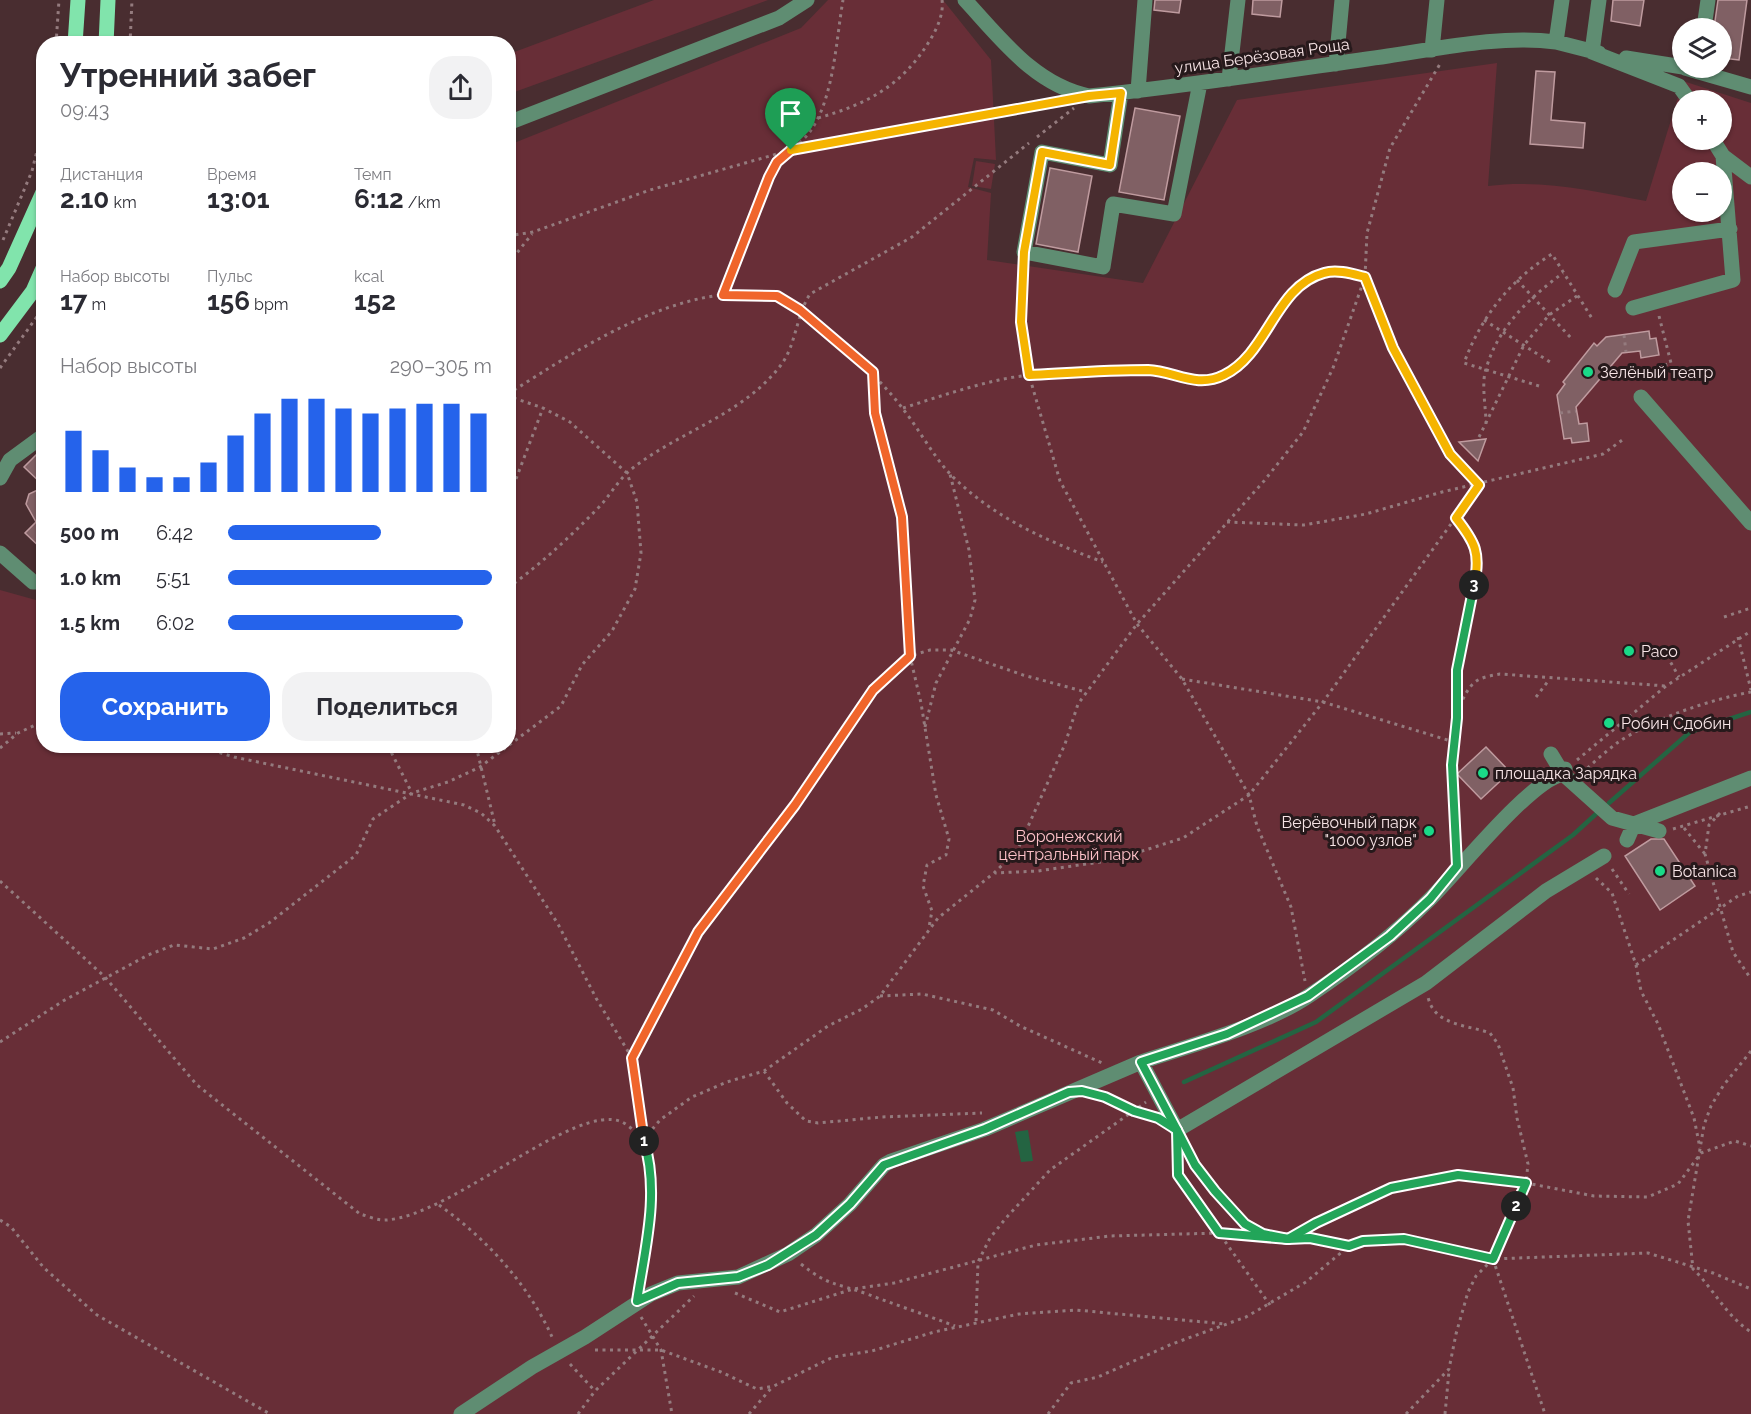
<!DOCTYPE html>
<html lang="ru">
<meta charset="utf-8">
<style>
:root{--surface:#fff;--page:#f2f2f3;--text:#2b2b33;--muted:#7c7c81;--accent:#2563eb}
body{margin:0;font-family:Raleway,sans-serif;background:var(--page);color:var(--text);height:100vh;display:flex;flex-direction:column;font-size:22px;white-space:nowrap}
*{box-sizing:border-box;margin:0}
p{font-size:20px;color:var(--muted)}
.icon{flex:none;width:33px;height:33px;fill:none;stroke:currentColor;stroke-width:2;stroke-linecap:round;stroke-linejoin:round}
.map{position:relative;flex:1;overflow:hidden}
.details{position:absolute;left:36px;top:36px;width:480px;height:717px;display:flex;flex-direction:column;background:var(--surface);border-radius:24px;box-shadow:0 2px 4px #0004}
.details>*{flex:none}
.fabs{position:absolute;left:1672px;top:18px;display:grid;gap:12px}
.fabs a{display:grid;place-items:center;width:60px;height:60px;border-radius:50%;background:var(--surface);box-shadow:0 2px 4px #0004;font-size:30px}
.pin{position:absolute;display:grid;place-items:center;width:51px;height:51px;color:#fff;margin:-62px -26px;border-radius:50% 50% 50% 0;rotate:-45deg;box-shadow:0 0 6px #0007}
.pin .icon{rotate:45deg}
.km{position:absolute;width:30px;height:30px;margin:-15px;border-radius:50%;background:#222;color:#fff;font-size:16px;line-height:30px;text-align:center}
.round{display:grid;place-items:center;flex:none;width:63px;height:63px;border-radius:24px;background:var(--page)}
.summary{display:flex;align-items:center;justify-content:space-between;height:102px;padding:0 24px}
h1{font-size:33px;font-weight:700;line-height:45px}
.figures{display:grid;grid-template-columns:repeat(3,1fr);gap:9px;height:102px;padding:6px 24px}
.figures div{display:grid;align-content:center}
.figures b{font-size:26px;font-weight:700}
.figures small{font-size:16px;font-weight:400}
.figures p{font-size:16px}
.chart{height:168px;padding:12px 24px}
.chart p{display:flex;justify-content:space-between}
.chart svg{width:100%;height:108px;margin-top:6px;stroke:var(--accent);stroke-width:6}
.action{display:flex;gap:12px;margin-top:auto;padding:12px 24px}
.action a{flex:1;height:69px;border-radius:24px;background:var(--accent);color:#fff;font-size:24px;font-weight:700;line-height:69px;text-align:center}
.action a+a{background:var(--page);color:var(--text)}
ul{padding:0 24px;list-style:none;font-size:20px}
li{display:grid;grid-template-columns:96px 72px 1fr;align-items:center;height:45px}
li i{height:15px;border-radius:8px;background:var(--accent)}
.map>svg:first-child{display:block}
.green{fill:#682e37;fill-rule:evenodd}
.water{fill:#246442}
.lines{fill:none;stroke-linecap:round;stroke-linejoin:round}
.stream{stroke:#246442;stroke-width:4.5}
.building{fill:#806064;stroke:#bf9b9f;stroke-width:1.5}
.path{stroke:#947b7e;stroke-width:3;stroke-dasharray:3 4.5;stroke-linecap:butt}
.minor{stroke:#5f8d72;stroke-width:15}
.major{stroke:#81e4ac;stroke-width:15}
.split-1-casing{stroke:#fff;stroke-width:12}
.split-2-casing{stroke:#fff;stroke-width:12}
.split-3-casing{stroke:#fff;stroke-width:12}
.split-4-casing{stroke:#fff;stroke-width:12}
.split-1{stroke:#f0652b;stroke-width:8}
.split-2{stroke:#22a559;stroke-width:8}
.split-3{stroke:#22a559;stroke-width:8}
.split-4{stroke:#f5b400;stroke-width:8}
.poi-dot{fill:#1ad988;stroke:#26191b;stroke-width:2}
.labels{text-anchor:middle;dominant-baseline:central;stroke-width:6;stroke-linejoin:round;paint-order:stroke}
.street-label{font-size:16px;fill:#f7e4e6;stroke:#26191b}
.poi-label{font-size:16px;fill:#f7e4e6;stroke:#26191b;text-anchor:start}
.park-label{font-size:16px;fill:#fdc1c8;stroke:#26191b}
</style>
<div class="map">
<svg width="1751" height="1414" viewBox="0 0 1751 1414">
<rect width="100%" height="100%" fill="#492d30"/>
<path class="green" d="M654,0H768L509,94V54Z
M828,0H943L991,60L996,160L974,158L968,187L991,193L987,260L1143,283L1237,100L1497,63L1488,186C1541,179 1594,191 1646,201L1683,81L1751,103V1414H0V590L43,602L44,746H508L509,145L801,28ZM1683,100H1722V140H1683ZM1683,172H1722V212H1683Z
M976,161L995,164L991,189L972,186Z"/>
<path class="water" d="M1028,1130L1033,1161L1021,1162L1015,1132Z"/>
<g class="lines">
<path class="stream" d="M1609,803L1690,732L1751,712
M1184,1082L1316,1022L1573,835L1596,814"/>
</g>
<path class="building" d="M1155,0H1181L1179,13L1154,10Z
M1253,0H1282L1280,17L1252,14Z
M1613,0H1644L1640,26L1611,21Z
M1718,0H1747L1739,60L1722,58V28H1714Z
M1536,71L1555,72L1551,120L1585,123L1583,148L1530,144Z
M1135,108L1180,116L1164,200L1119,192Z
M1050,168L1092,176L1078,252L1036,244Z
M1649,331L1650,339L1656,338L1659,355L1641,358L1640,351L1622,353L1576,407L1579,424L1587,423L1589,441L1572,443L1571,438L1564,439L1557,395L1565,384L1563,382L1594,343L1597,346L1606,337Z
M1486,439L1478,461L1459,442Z
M44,447V486L24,467Z
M44,487V551L25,533L36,522L26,504L29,494Z
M1486,747L1510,772L1481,799L1457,774Z
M1651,839H1664L1695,886L1660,910L1625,856Z"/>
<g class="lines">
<path class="path" d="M56,44L59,0
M130,44L132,0
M818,118C868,104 903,85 930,40C937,29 944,13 942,0
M1037,137L1074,108
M508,147L513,137
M508,236L533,232L650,190L791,150L1056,102
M3,240L32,171L44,123
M508,264L532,234
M1023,266L1021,322L1029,375L1060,481L1137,624L1182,679L1249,795L1257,826L1291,907L1305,981
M1517,280L1571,338
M723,295L769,177C779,158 796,149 809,133C834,100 836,40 843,0
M1659,316L1671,363L1662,366
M1484,320L1550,362
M1624,335L1626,352
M0,368L44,307
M873,374L875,413L902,517L910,656L921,703L936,795L949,839L946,855L927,865L923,886L932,911L929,927
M1539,386L1464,363C1481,317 1510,280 1552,254L1593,320
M508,394C582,347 683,279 775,296C791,298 808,316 819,326C849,352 879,377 903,409C919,429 933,456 951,475C994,518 1047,541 1103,562
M903,408C935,398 967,387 999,380C1030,373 1063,373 1094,372C1112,372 1131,369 1149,370C1176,372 1197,389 1224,375C1267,352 1276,285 1325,272C1337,269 1353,274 1365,277L1393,348L1450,454L1479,485L1323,702L1249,795L1183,838L1114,860L1038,871L995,873
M1560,413L1576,411
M1486,424C1486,407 1481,384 1486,369C1498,327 1529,298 1563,273
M1479,437L1524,345L1549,315L1577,296
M508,500L543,408
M1456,518L1473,539L1478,565L1457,670V713
M1227,522L1304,525L1366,514L1442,492L1603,454L1625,438
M508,588C542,563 571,536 600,506C610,495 618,481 629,471C677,432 742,416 781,365C796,345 796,316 810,294L912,237L1029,143
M1724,617L1751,608
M1738,637L1751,690
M1667,656L1679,677
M1182,679L1323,702L1454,742
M1536,697L1549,680
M925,727L936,683L970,619L975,600L969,550L950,474
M0,734L16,733
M198,746L234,757L464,805L481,813L495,826L558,924L596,998L632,1058L644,1139
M388,746L412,793
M476,746L495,825
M0,748L18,733L44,721
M1577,760L1666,686L1751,631
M1582,773C1593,763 1605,752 1617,743C1652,719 1709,700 1751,692
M1720,813L1709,825L1705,854L1733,952L1751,979
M1684,828L1705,854
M1673,829L1751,806
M1456,848C1453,806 1443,720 1471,686C1478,677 1490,676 1500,674L1666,686
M1612,869L1629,894
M1596,878L1612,893L1636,965L1641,991L1658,1024L1694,1118L1700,1148
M0,881L105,977L197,1085L360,1214C368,1216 378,1221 386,1220C452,1216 575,1101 622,1122C630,1126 637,1134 644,1139
M1636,965L1738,896L1751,892
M880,996L922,994L993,1010L1020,1026L1102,1063
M0,1042L63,1001L148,955L174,945L213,949L244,938L269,923L356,855L373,819L412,793L448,782L480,767L561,706L582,665L612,631L635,589L641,553L637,502L627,473L570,422L543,408L508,396
M1751,1051L1723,1086L1711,1106L1704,1125L1688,1221L1693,1269C1714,1289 1725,1315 1751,1332
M632,1058L698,932L795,805L873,690L910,656L930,650H951L1023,675L1086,692
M764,1071L787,1103L806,1121L818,1123L882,1117L982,1113
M1102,1096L1151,1116
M1183,1142C1202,1177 1231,1227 1273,1236
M1177,1144L1178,1175L1270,1305
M439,1205C487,1239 529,1285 553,1339
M0,1220L11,1227L44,1268L97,1315L270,1414
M1291,1239L1310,1238L1349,1246
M1493,1259L1545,1414
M801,1264C828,1286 837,1283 867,1294C896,1305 926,1315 955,1326
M640,1282C648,1233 658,1188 644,1139L660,1120L692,1097L727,1082L764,1071L828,1026L862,1009L880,996L938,918L994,873L1017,851L1065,744L1078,704L1137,624L1264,481L1303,432L1333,368L1365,277L1367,233L1390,148L1440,64
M735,1293L780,1312L853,1289L894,1283L1036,1245L1110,1236L1219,1233L1288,1239L1316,1223L1391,1188L1458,1175L1526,1183L1594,1196L1648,1197L1678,1184L1701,1153L1735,1141L1751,1146
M641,1317L661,1350L672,1414
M976,1321L978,1262L990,1238L1006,1218L1050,1170L1146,1102
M595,1350H661L721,1372L757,1389L774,1386L833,1357L872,1351L934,1332L1019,1314L1076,1310L1225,1324
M570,1364L595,1391
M578,1414L595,1391L694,1296
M749,1414L773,1386
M1048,1414L1071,1383L1098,1377L1172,1344L1246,1317L1306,1282L1349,1246L1363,1241L1404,1239L1493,1259L1648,1253L1713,1273L1751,1289
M1406,1414L1449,1369L1456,1334L1468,1292L1476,1276L1493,1259L1526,1183L1528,1164L1517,1118L1513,1088L1498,1044L1490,1033C1469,1025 1434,1026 1428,997
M1445,1414L1449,1371"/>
<path class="minor" d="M965,0C1001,39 1035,85 1089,96C1189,86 1289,70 1388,56C1442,48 1501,35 1556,42L1562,0
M1599,0L1592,52L1679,86L1689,100
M1704,28L1708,0
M1556,42L1599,53
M1432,50L1437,0
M1626,58L1683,67
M1336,64L1342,0
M1685,68L1751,87
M1229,79L1238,0
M1138,91L1145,0
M1121,93L1110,165L1042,152L1024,252L1103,267L1113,204L1174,214L1200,83
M508,123L779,18L807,0
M1713,140L1723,156L1751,177
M1615,290L1634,242L1730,229
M1633,308L1733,280L1723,156
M1641,397L1751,523
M0,478L10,460L44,435
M0,553L33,582H44
M1551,754L1563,774L1612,818L1659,831
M1627,840L1634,824L1751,778
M1141,1062C1192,1045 1266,1025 1310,995C1352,967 1393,936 1428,901C1456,874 1530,780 1563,774L1565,769
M461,1414L532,1367L585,1337L651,1294L678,1283L738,1277L788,1254L816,1235L850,1204L884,1165L891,1161L985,1129L1141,1062L1177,1130L1426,983L1546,891L1604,856"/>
<path class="major" d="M75,44L78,0
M106,44L108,0
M0,281L9,268L44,190
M0,335L33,291L44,266"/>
</g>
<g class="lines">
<g class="split-1-casing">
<path id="split-1" d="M644,1141L632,1058L698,932L795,805L873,690L910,656L902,517L875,413L873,372L800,310L777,296L723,295L769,177L777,162L791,150"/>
</g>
<g class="split-2-casing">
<path id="split-2" d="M644,1141C660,1194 645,1248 637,1301L678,1283L738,1277L768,1265L816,1235L850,1204L884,1165L985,1129L1069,1092L1082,1091L1105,1097L1134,1111L1158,1118L1177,1130L1195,1165L1215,1191L1245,1224L1263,1234L1288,1239L1310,1238L1349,1246L1363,1241L1404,1239L1493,1259L1516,1206"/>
</g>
<g class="split-3-casing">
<path id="split-3" d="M1474,585L1457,670V718L1452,765L1457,866L1430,899L1390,936L1308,996L1227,1034L1141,1062L1177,1130L1178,1175L1219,1233L1288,1239L1316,1223L1391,1188L1458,1175L1526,1183L1516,1206"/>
</g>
<g class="split-4-casing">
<path id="split-4" d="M791,150L1089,96L1121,93L1110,165L1042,152L1024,252L1021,322L1029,375C1068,373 1108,370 1148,370C1175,371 1196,389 1224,375C1268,354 1275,286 1324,273C1337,269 1353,274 1365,277L1393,348L1450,454L1479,485L1456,518C1475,542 1481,553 1474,585"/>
</g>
<use href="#split-1" class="split-1"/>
<use href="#split-2" class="split-2"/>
<use href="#split-3" class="split-3"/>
<use href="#split-4" class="split-4"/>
</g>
<g class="poi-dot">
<circle cx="1588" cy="372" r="6"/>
<circle cx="1629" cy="651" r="6"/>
<circle cx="1609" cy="723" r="6"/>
<circle cx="1483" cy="773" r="6"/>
<circle cx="1429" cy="831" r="6"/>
<circle cx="1660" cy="871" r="6"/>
</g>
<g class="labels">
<g class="street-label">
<text transform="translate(1262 56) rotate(-8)">улица Берёзовая Роща</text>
</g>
<g class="poi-label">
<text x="1600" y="372">Зелёный театр</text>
<text x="1641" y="651">Paco</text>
<text x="1621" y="723">Робин Сдобин</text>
<text x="1495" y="773">площадка Зарядка</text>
<text x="1417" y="822" text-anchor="end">Верёвочный парк<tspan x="1417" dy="18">"1000 узлов"</tspan></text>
<text x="1672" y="871">Botanica</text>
</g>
<g class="park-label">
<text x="1069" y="836">Воронежский<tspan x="1069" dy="18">центральный парк</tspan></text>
</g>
</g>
</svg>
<div class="fabs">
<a><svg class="icon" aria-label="layers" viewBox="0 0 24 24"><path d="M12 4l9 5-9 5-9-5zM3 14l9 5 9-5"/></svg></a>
<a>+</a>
<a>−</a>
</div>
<div class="pin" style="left:791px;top:150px;background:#1e9e55"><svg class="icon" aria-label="arrive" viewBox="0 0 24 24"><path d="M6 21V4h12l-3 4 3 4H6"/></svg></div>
<b class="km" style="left:644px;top:1141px">1</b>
<b class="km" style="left:1516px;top:1206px">2</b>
<b class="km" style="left:1474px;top:585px">3</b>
<section class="details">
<div class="summary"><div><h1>Утренний забег</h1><p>09:43</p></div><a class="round"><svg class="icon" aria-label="share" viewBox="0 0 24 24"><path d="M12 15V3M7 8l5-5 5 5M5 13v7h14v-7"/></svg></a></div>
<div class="figures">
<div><p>Дистанция</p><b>2.10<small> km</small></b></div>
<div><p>Время</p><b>13:01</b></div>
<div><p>Темп</p><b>6:12<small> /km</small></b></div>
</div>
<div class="figures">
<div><p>Набор высоты</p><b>17<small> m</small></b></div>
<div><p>Пульс</p><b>156<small> bpm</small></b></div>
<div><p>kcal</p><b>152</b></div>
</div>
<div class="chart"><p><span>Набор высоты</span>290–305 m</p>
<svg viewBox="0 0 160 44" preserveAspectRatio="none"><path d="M5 44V19M15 44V27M25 44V34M35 44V38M45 44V38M55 44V32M65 44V21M75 44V12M85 44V6M95 44V6M105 44V10M115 44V12M125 44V10M135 44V8M145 44V8M155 44V12"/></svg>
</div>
<ul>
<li><b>500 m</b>6:42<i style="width:58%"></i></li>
<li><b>1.0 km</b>5:51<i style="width:100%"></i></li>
<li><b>1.5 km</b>6:02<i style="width:89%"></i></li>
</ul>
<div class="action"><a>Сохранить</a><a>Поделиться</a></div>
</section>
</div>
